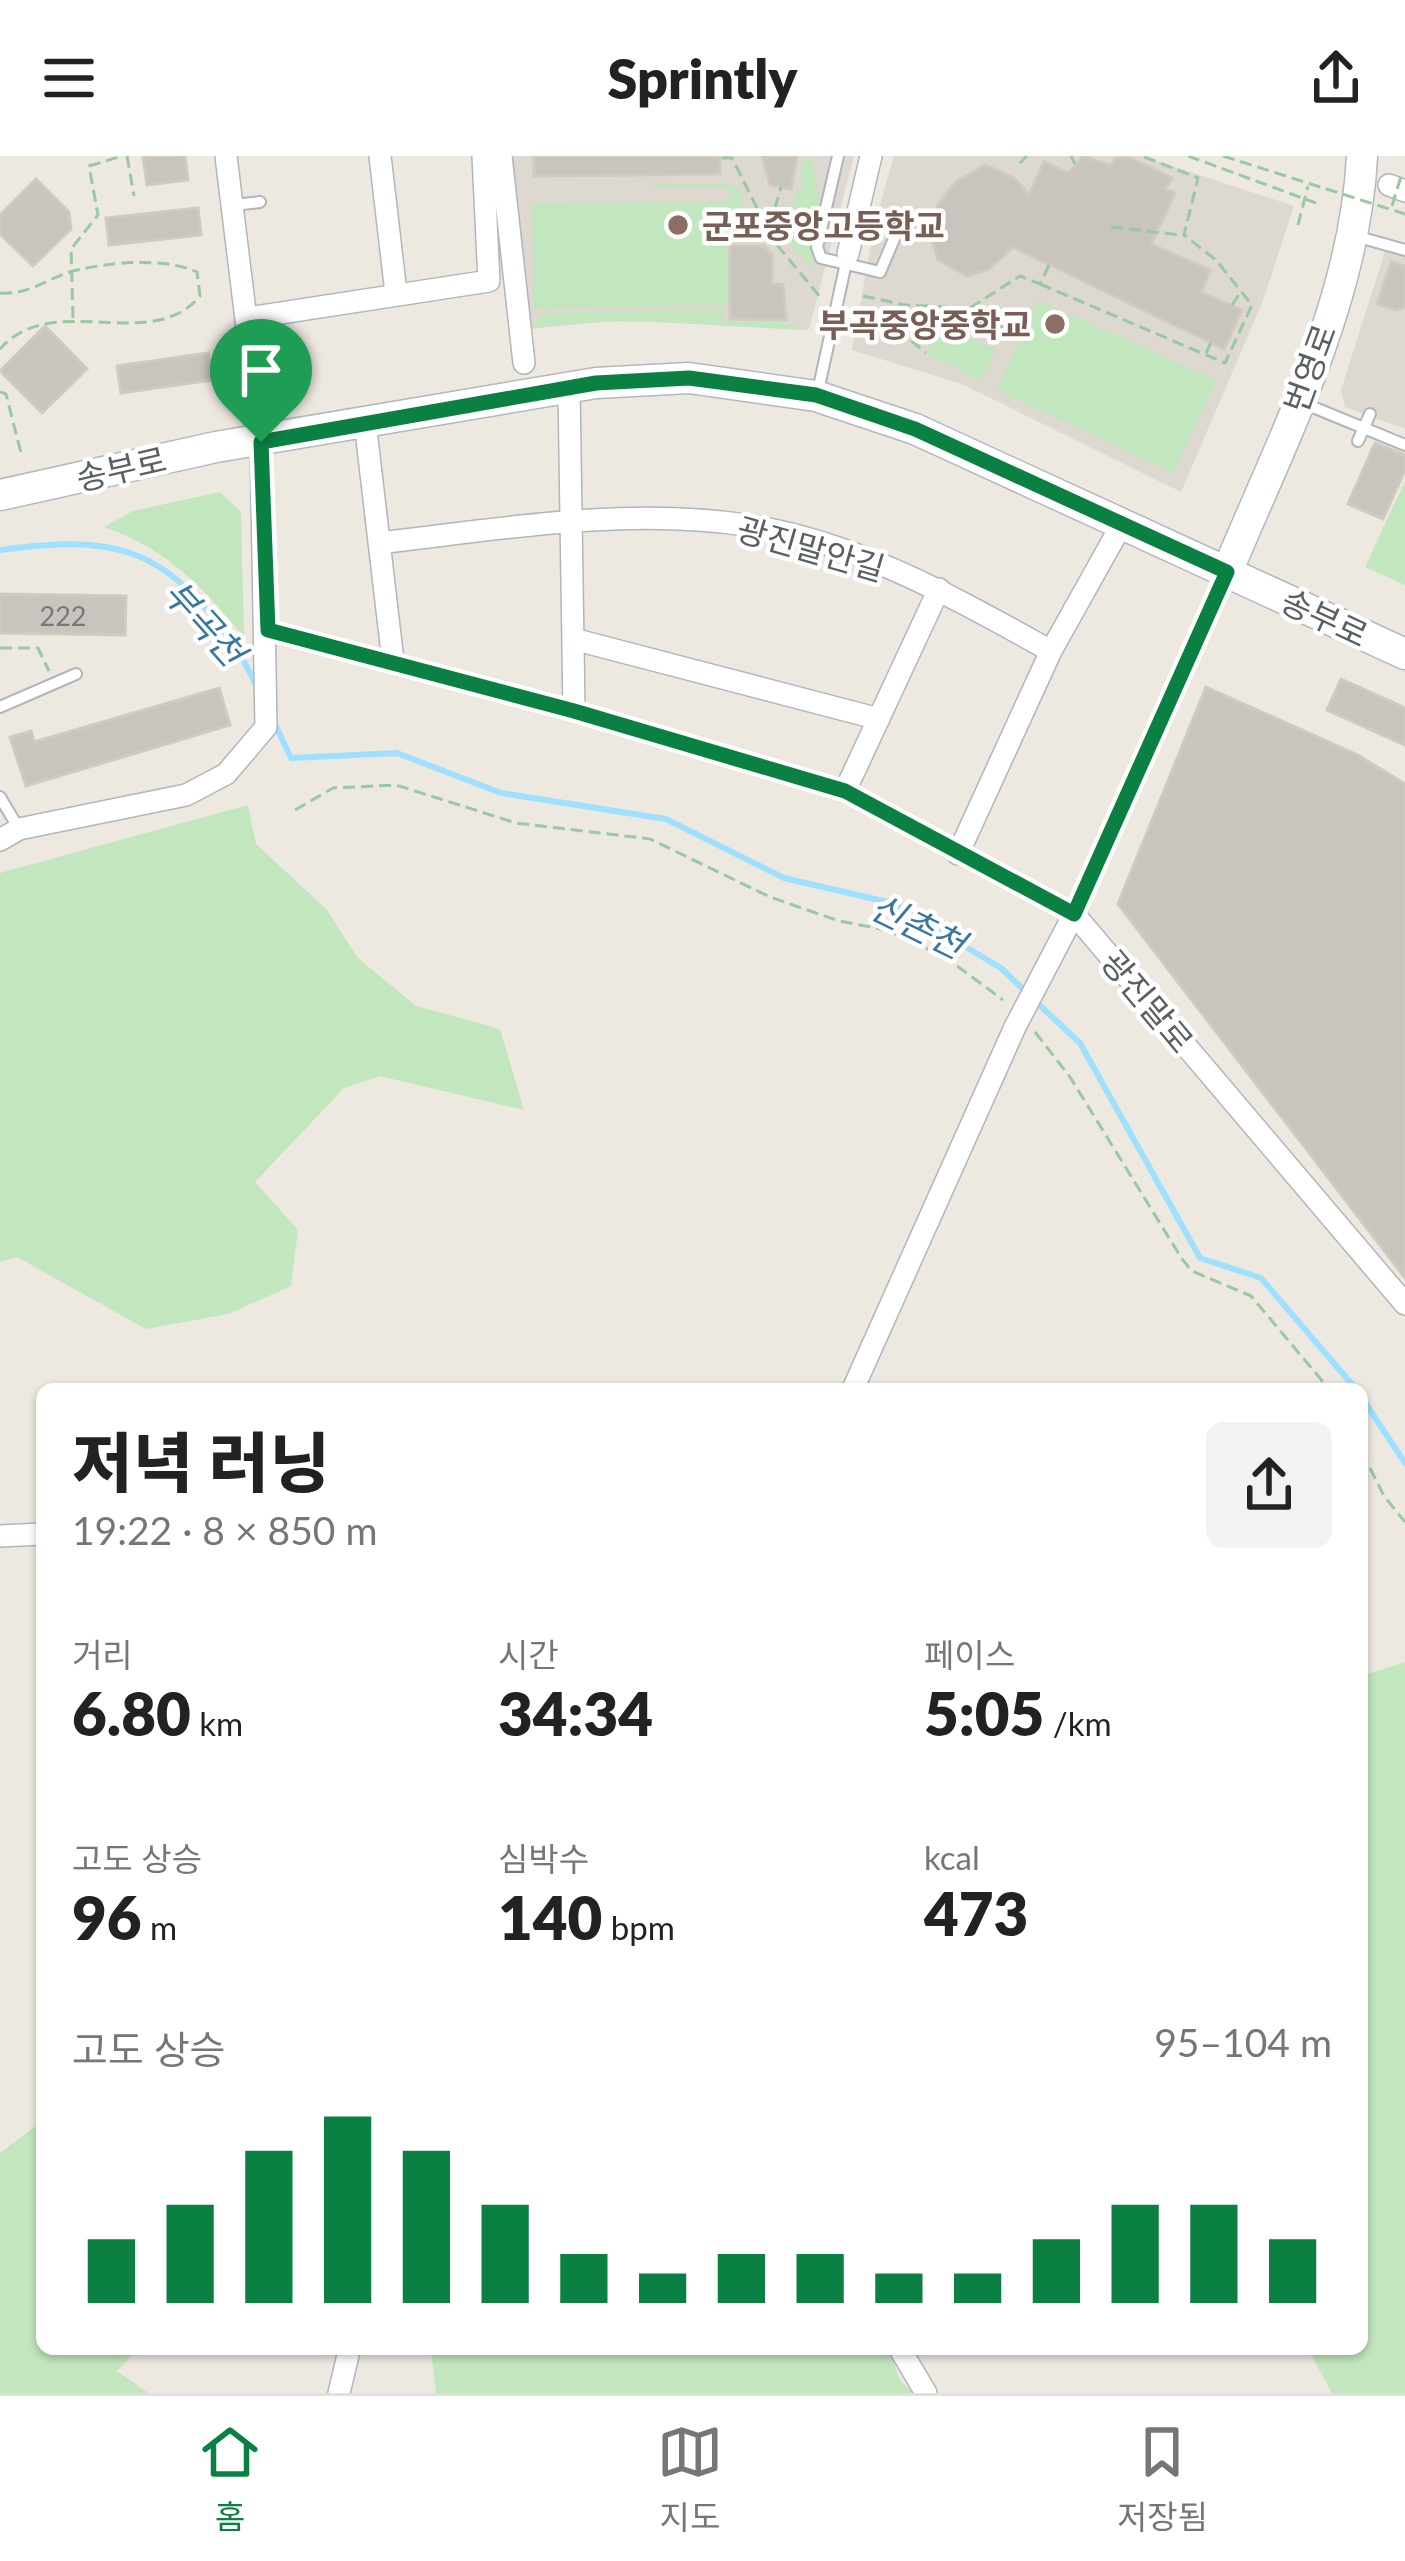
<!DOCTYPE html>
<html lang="ko">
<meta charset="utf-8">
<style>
:root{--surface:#fff;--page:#f2f2f2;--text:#222;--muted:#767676;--line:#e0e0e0;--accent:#0b8043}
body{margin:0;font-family:Lato,"Noto Sans KR",sans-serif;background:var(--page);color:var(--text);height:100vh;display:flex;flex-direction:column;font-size:45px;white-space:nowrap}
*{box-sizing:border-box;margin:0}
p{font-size:39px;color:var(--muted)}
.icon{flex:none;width:66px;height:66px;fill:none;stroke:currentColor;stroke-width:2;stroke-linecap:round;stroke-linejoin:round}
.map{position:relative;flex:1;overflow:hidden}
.drawer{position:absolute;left:36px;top:1227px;width:1332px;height:972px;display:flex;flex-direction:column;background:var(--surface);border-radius:18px;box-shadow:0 3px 9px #0004}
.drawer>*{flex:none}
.pin{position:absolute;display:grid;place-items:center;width:102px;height:102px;color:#fff;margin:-123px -51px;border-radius:50% 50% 50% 0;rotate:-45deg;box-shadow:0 0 12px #0007}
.pin .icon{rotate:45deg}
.round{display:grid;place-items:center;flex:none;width:126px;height:126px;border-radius:18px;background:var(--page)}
.head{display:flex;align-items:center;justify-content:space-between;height:204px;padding:0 36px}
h1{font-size:66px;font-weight:800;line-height:90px}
.figures{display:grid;grid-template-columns:repeat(3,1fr);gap:18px;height:204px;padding:12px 36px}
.figures div{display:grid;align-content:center}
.figures b{font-size:60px;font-weight:800}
.figures small{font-size:33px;font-weight:400}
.figures p{font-size:33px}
.chart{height:336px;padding:24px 36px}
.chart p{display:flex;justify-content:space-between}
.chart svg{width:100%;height:216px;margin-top:12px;stroke:var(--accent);stroke-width:6}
header{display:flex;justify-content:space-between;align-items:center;height:156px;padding:0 36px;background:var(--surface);font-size:54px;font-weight:800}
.tab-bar{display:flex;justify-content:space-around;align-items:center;height:168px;border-top:3px solid var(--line);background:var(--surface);font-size:33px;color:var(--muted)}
.tab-bar a{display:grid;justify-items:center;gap:6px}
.tab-bar .active{color:var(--accent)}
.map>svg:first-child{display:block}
.education{fill:#ddd8d0}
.green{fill:#c2e6bd}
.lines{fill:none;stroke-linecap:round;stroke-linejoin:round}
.stream{stroke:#9fe0ff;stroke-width:6}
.building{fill:#c8c4be;stroke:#d2cac0;stroke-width:3}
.lane-casing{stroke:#b2b5b9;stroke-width:14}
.street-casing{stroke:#b2b5b9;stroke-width:24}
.secondary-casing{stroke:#b3b8bc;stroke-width:33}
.path{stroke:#98c9a0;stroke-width:3;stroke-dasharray:12 6;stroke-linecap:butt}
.lane{stroke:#fff;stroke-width:10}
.street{stroke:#fff;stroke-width:21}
.secondary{stroke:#fff;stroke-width:30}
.street-bridge-casing{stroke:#b2b5b9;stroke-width:24;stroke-linecap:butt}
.path-bridge{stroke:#98c9a0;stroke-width:3;stroke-dasharray:12 6;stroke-linecap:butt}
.street-bridge{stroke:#fff;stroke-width:21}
.route-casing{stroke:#fff;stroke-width:24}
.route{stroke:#0b8043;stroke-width:15}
.education-dot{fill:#8d6e63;stroke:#fff;stroke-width:4.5}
.labels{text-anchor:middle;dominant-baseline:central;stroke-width:9;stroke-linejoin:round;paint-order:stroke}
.number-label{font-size:27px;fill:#76787a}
.education-label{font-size:33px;font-weight:bold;fill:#785e54;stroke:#fff;text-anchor:start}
.street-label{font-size:33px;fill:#5a5f63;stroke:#fff}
.water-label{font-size:36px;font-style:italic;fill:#3777a0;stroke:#fff}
</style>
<header><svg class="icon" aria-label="menu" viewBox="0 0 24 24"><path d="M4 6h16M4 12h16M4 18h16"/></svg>Sprintly<svg class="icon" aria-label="share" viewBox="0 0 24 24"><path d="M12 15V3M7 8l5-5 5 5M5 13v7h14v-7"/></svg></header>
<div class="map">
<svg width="1405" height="2237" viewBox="0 0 1405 2237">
<rect width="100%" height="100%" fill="#ede9e1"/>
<path class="education" d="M511,0H854L810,170L807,174L621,164L530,173Z
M894,0H1142L1294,50L1264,142L1181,336L962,228L852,194L875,66Z
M1385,96L1405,101V273L1345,251L1341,234Z"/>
<path class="green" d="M802,1L811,3L821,47L811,90L813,114L785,82L796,38L801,34Z
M653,27H729L741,35L744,60L732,69L728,58L729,149L534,153L532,48L730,45L728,32H651Z
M1038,144L1216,224L1174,317L996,234Z
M723,153L724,165H776L807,174C713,171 623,157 530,173L542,157Z
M941,168L996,194L981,225L926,197Z
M1405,325V429L1365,411Z
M220,336L241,356L244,481C204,432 165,391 104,371L133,355Z
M248,649L256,688L326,753L358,802L416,850L500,873L524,954L380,920L344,932L255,1026L298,1074L291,1130L228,1158L146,1173L17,1101L0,1106V717Z
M1405,1506V2237H1332L1308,2193H1362V1520Z
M42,1965V2193H138L117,2215L148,2237H0V1997Z
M431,2193H891L899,2223L913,2237H436Z"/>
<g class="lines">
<path class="stream" d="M0,394C41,389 89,383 130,397C185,415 233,479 256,529
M275,568L291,602L397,597L501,637L666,663L784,722L892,747L1001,812L1026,836
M1035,845L1080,887L1200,1102L1261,1122L1356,1233
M1362,1242L1405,1307"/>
</g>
<path class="building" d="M143,0H185L188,24L147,29Z
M534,0H720V18L534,20Z
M762,0H797L791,33L770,29Z
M1083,0L1111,10L1115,2H1131L1172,22L1165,33L1175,37L1151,88L1210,114L1201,136L1242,154L1224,193L1013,91L988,114L967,120L938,104L929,73L939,47L956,26L985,9L1014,22L1029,39L1044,6L1069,17Z
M36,23L69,56L71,73L33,110L0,78V59Z
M198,52L201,79L109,89L106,62Z
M730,90H764L772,99V128L783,129L786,164L730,163Z
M1391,106L1405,110V151L1396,154L1377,148Z
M45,170L87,213L42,257L0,215Z
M208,197L212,224L121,237L117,210Z
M1375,287L1405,299V314L1383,363L1348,348Z
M0,438L126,440L125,479L0,477Z
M1341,523L1405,552V589L1327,554Z
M1206,531L1358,599L1405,628V1122L1118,748Z
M219,532L230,569L26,630L10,581L31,575L34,586Z"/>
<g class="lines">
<g class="lane-casing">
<path id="lane" d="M838,0L817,91L821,102L880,116L899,71
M234,49L260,46
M1355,80L1405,94
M818,235L846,107
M1303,247L1405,289
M1358,285L1370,258
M0,551L76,518
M0,641L19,673"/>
</g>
<g class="street-casing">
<path id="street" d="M380,0L396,137
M501,0L524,207
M1389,29L1405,35
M848,98L871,0
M248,162L489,125L483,0
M569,232L574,555
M365,266L393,505
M379,387C500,373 624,351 746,369C856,385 955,442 1051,495
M268,474L574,555L845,635L1074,758L1405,1148
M573,483L879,563
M845,635L939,433
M0,684L19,673L186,639L226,618L266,571L261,286L226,0
M958,698L1051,495L1122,368
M1027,848L1074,758L1227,416
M853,1233L1015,871
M0,1380L42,1378
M900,2193L926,2237
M339,2237L348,2199"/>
</g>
<g class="secondary-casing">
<path id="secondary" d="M0,339L216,291L596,227L689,222L816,240L915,273L1405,498
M1227,416C1282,284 1355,145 1362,0"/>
</g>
<path class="path" d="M127,0L134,40
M1071,0L1075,8
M1188,0L1316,47
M722,2H732L773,84L820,141
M1020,7L1027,0
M770,70L781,31
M1111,71L1182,79
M727,81L773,84
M1040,128L1225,207L1252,149L1216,104L1184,79L1198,22L1142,0
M0,137C30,139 45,123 73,115C110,106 163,101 197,116L200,140C151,199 53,133 0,193
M863,140L905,149L970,152L1020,120L1040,128L1049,109
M1232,149L1240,137
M905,151L906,180L926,197
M969,154L971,166L1015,172L1022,179
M73,162L71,93L98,59L89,10L122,0
M1206,197L1211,187
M0,236L6,238L21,297
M0,492H38L49,515
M295,654L333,632L396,629L516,667L650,683L770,741L839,765L887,774L945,801L1003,844
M1035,876L1070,921L1182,1103L1192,1115L1251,1140L1329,1233
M1362,1296L1384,1340L1405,1366"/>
<use href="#lane" class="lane"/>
<use href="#street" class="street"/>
<use href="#secondary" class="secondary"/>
<g class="street-bridge-casing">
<path id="street-bridge" d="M1015,871L1027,848"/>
</g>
<path class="path-bridge" d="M1223,0L1405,58
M1392,50L1402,17
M1298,69L1308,30"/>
<use href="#street-bridge" class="street-bridge"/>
</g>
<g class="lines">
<g class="route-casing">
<path id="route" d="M689,222L816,239L915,273L1227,416L1074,758L845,635L574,555L268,474L261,286L596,227Z"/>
</g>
<use href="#route" class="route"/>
</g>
<g class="education-dot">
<circle cx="678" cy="69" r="12"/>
<circle cx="1055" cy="168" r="12"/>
</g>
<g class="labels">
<g class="number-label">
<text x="63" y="459">222</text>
</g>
<g class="education-label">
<text x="702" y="69">군포중앙고등학교</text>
<text x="1031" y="168" text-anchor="end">부곡중앙중학교</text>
</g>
<g class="street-label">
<text transform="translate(1309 212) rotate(-70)">번영로</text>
<text transform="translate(121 312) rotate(-13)">송부로</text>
<text transform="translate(811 392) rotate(16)">광진말안길</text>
<text transform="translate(1325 461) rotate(25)">송부로</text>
<text transform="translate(1148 845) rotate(50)">광진말로</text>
</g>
<g class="water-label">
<text transform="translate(205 466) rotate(48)">부곡천</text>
<text transform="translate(918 769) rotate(26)">신촌천</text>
</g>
</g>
</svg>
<div class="pin" style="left:261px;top:286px;background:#1e9e55"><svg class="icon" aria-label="arrive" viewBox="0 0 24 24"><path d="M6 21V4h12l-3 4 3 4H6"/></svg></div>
<section class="drawer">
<div class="head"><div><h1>저녁 러닝</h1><p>19:22 · 8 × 850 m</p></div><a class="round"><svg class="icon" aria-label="share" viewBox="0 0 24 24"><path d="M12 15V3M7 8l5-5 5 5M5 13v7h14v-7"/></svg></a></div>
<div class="figures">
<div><p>거리</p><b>6.80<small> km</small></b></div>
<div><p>시간</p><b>34:34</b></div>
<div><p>페이스</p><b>5:05<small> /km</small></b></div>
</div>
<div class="figures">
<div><p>고도 상승</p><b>96<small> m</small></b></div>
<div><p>심박수</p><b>140<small> bpm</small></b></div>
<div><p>kcal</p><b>473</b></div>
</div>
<div class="chart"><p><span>고도 상승</span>95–104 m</p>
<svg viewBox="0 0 160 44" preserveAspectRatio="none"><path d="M5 44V31M15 44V24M25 44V13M35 44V6M45 44V13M55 44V24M65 44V34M75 44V38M85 44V34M95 44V34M105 44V38M115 44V38M125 44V31M135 44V24M145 44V24M155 44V31"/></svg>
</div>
</section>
</div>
<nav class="tab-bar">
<a class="active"><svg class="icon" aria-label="home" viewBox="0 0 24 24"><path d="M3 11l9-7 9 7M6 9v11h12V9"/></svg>홈</a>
<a><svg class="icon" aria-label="map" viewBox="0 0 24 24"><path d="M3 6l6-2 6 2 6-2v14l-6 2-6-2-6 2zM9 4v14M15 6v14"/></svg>지도</a>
<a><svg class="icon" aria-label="saved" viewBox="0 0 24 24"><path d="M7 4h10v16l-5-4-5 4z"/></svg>저장됨</a>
</nav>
